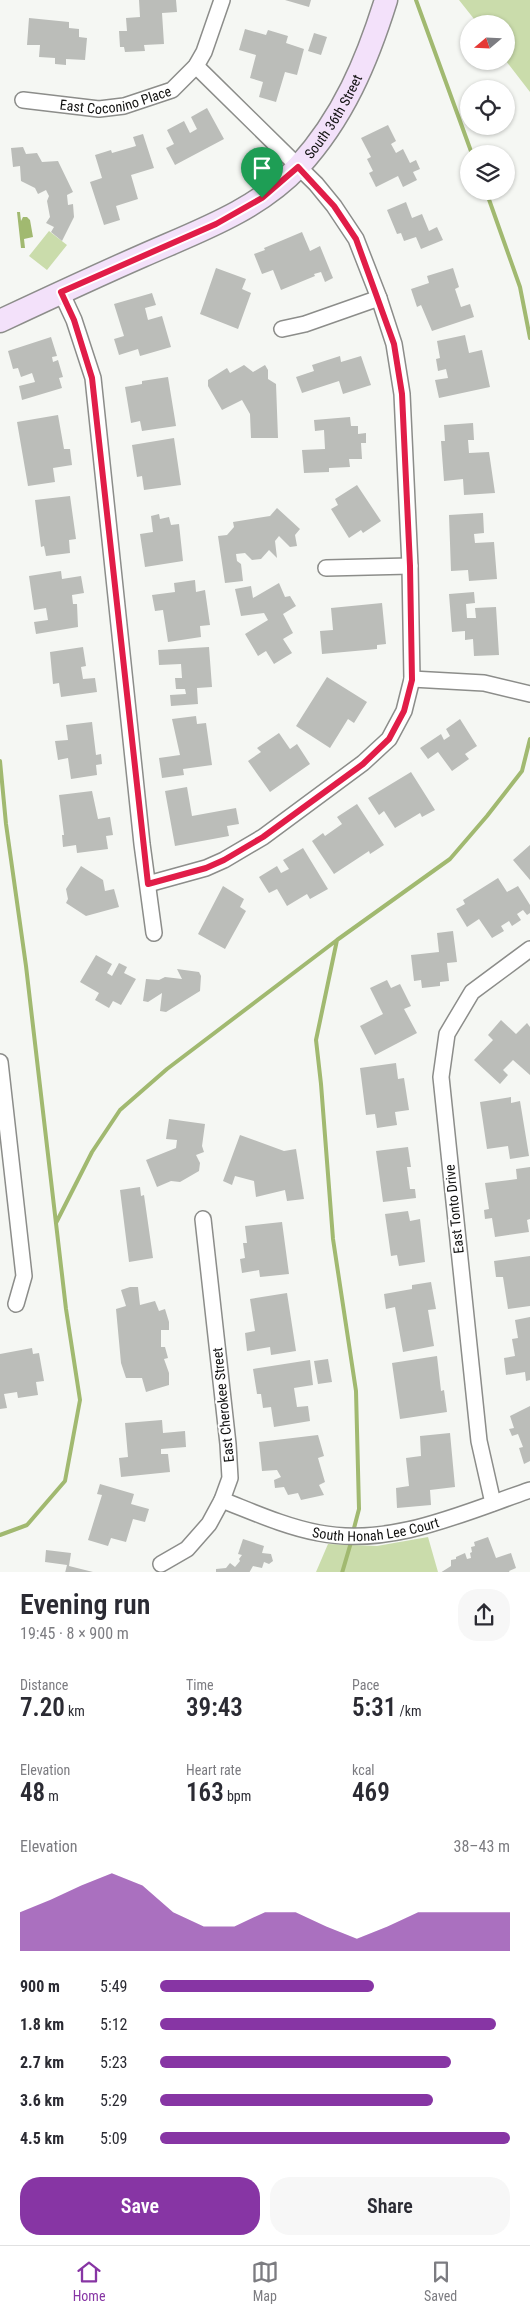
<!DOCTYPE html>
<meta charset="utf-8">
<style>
:root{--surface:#fff;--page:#f7f7f7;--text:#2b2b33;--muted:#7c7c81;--line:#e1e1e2;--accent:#8735a4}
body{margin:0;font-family:"Roboto Condensed",sans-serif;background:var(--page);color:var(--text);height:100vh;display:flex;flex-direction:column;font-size:19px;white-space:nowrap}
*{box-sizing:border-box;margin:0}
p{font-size:16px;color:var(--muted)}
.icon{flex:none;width:28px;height:28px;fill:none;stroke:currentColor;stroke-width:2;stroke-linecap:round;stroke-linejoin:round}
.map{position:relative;height:1572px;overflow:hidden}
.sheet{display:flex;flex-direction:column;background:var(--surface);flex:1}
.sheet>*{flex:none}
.needle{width:32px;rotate:251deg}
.fabs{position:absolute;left:460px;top:15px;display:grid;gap:10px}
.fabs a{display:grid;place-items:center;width:55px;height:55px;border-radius:50%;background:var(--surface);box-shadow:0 1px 4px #0004;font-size:25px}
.pin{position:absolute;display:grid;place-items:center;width:42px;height:42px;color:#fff;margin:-51px -21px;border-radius:50% 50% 50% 0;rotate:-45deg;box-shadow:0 0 5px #0007}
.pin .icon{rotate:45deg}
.round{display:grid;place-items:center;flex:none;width:52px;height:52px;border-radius:20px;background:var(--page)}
.headline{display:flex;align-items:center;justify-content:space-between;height:85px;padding:0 20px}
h1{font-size:28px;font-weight:600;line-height:38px}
.figures{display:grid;grid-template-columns:repeat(3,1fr);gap:8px;height:85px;padding:5px 20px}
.figures div{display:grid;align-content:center}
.figures b{font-size:25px;font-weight:600}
.figures small{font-size:14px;font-weight:400}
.figures p{font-size:14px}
.chart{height:140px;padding:10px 20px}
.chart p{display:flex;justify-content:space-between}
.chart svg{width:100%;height:90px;margin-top:5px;fill:var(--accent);opacity:.7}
.cta{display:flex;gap:10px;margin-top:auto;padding:10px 20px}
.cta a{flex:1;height:58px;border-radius:20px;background:var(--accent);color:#fff;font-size:20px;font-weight:600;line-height:58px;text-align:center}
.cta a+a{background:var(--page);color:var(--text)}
ul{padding:0 20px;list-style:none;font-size:16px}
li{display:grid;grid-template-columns:80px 60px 1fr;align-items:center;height:38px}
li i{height:12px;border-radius:6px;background:var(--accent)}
.tab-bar{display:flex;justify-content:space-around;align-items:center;height:70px;border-top:1px solid var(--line);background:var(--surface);font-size:14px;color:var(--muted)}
.tab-bar a{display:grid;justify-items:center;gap:2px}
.tab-bar .selected{color:var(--accent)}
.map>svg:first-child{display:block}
.green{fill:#cadcab}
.water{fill:#a1b970}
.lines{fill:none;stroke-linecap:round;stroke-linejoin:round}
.stream{stroke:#a1b970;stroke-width:4}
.building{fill:#bbbdb9}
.street-casing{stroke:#8c8d8a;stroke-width:18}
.secondary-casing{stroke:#8c8d8a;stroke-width:25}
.street{stroke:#fff;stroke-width:15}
.secondary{stroke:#f3e1fa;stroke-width:22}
.route-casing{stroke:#fff;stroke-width:10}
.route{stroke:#e11d48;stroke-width:6}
.labels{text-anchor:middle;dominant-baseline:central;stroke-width:4;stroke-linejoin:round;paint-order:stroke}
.street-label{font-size:14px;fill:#111110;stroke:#fff}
</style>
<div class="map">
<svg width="530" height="1573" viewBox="0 0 530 1573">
<rect width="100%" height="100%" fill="#f5f7f3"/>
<path class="green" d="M459,0H530V92L506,61V24H478Z
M49,231L67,245L47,270L29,256Z
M428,1537L438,1572H316L328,1544L377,1546Z"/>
<path class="water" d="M17,212H20L21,221L23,217H27L30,220L33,237L24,239L25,248H21Z"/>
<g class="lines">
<path class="stream" d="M416,0L472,154
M486,191L520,287L530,338
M0,761L6,824L26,966L66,1309L80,1400L65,1481L27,1525L0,1535
M337,940L316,1040L321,1084L333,1239L356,1391L359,1509L353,1532
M56,1223L92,1152L120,1110L167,1069L337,940L450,859L487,816L522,771L530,739
M342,1573L352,1539"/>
</g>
<path class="building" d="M139,0H176L177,12L162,13L164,44L144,45L145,51L125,52L124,47H120L119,31H127L126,18L140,17Z
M285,0H311L309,7Z
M29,18L69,22V28L79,29V37L87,38L85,60L66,59V65L55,64V58L39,57L40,45H27Z
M245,29L266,35L268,30L288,36L286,43L304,49L297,75L285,72L276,102L259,97L263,82L250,78L256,55L239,50Z
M314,33L327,37L321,55L308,51Z
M207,108L224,139L175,165L166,148L174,144L167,130L184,121L190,133L197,129L191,117Z
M388,125L396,141L391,144L396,153L403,149L410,163L416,160L420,169L413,172L417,180L403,187L398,176L376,187L369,173L373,171L367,159L371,157L361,138Z
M143,134L154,168L131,175L138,199L116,206L120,220L104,225L90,182L102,178L95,155L111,150L112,153L136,146L133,137Z
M23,147L26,154L37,153L42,162L58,161L73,192L67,195L68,205L73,204L74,217L62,241L51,232L54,227L46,223L50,217L47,201L49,196L46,190L38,194L35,188L21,181L20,166L13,167L11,148Z
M406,202L412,218L422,214L429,231L437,227L443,240L421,249L416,237L404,241L401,233L397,234L387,210Z
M302,232L310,251L320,246L333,278L325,282L321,272L314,274L315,276L281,290L273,270L262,274L254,254L265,250L264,248Z
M216,268L246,279L242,289L251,293L238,329L200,314Z
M453,268L459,287L455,289L461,307L470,304L474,317L432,331L421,305L417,307L411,289L429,283L427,276Z
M152,293L156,305L145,308L148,320L162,316L171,347L140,356L138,349L119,355L114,339L124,336L114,304Z
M465,335L469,353L482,350L490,387L439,398L435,380L448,378L446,369L438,371L436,359L440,358L437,341Z
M51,337L57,356L52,357L53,362L58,360L63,377L59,378L62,388L22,400L19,386L35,382L32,373L21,377L18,368L13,369L8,351Z
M340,356L341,362L361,356L371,385L343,394L339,381L302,393L296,377L314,371L312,365Z
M244,365L253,372L265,365L268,370V379L276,384L278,438H251L250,414L242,400L222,410L208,386V380L227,368L230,373Z
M168,377L176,426L142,431L140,421L131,423L125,387L142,384V381Z
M58,415L64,449H70L72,465L53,468L55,482L28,486L17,422Z
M350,417L351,426H358V434L366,433V443H361L362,459H349L350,467L329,468V472L304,473L302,450L325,449L324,430L315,431L314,420Z
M473,423L474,440H468L469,453L489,452L495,493L464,495L463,479L444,481L441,441H445L444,425Z
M174,438L181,485L144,490L142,476L137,477L132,445Z
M357,485L381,521L363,533L361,530L349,538L331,509L338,505L335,499Z
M70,496L76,539L69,540L70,553L46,556L44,546L41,547L35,500Z
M277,508L300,529L295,535L297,546L290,547L279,536L275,541L277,558L269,550L261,559L252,560L245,553L236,554L237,561L241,564L243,581L225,583L218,536L227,535L234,527L233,522L270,516Z
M483,513L484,533L474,534L475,543L494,542L497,579L469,581L468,570L451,571L449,515Z
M159,514L160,519L169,517L171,525L179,524L183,561L145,567L140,534L153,532L151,516Z
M61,571L62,579L81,576L84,593L72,595L73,604H77L78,627L36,634L34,622L48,620L46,608L34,610L29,576Z
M195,580L196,592L205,590L210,625L200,626L201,637L168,642L163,610L155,611L152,595L175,592L174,583Z
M279,583L285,597L290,596L296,606L283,614L293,633L283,639L292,653L274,664L266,651L258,656L245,634L268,620L264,613L241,616L235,589L251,586L253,598Z
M474,592L475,603L466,604L467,618H476L475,608L496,607L499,655L474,656L473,639L465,640V631L452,632L449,594Z
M382,603L386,644L377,645V649L322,654L320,631L333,630L331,608Z
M83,647L86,666L81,667L83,679L95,678L97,692L61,697L59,683L53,684L50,652Z
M209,647L212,687L197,688L198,704L171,706L170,695L186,694L185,689H176L175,678H182L181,664L159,665L158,650Z
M327,677L367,702L354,723L348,719L330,748L296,726Z
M196,716L197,724L206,723L212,765L183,769L184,775L162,778L159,758L180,755L172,719Z
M460,719L477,746L465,754L469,759L452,771L438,752L428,759L420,748L441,734L444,740L450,736L446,729Z
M92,722L96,755L101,754L102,764L96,765L97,775L71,779L68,758L58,760L55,741L68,740L66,725Z
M279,733L290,749L297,744L310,764L270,792L248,761L261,752L257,748Z
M411,772L435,810L422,817L420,813L395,828L384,811L379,815L368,798Z
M187,787L192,816L236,808L239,824L227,826L229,836L175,846L165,791Z
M92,791L98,819L110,817L113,835L106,836L108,849L77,853L76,845L63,847L62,835H64L59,795Z
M357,804L384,845L370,854L369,851L334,874L312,841L323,833L325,836L342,824L337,817Z
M530,845V880L513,860Z
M303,848L328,889L310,899L307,894L287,906L277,889L269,893L259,877L277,866L281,873L289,869L283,860Z
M81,866L103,880L105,891L114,889L119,907L86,916L66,903L68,899L66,889Z
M498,878L507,892L518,886L530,905V913L527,915L523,910L517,914L521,920L512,926L509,921L501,926L504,931L492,938L479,919L467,927L456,909L465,904L463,900Z
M223,886L244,899L240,907L246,911L225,949L198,934Z
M453,931L457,962L447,963L449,981L440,982V986L422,988L421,980L414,981L411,955L439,952L437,933Z
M96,955L112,964L107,973L112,976L119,963L127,967L124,973L136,979L121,1005L113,1001L109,1008L95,1000L99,993L80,982Z
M177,969L199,972L201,976L200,991L166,1012L160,1011L162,993L148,1002L143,1001L146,979L159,980L165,977L182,979Z
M387,980L391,988L400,984L411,1006L404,1009L417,1033L375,1055L360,1026L383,1014L370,988Z
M501,1020L516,1034L527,1023L530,1027V1075L513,1060L503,1070L508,1075L500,1084L474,1060L493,1040L488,1035Z
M396,1063L398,1079L404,1078L409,1110L395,1112L397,1125L377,1128L375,1114L366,1115L360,1068Z
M511,1097V1103L520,1101L529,1156L510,1159L508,1146L487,1149L480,1102Z
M169,1119L205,1124L202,1146L204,1152L196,1155L200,1163L199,1171L180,1182L171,1181L157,1187L146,1160L176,1148L177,1140L166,1139Z
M240,1135L284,1151L296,1149L304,1199L287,1201L285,1190L256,1197L254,1181L235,1176L232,1185L223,1181Z
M408,1147L411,1167H407L410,1189H415L416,1198L383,1202L376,1151Z
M530,1167V1219L527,1220L529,1232L495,1237L492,1218L485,1219L484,1210L489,1209L485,1183L517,1179L516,1169Z
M140,1187L141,1196L144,1195L153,1258L129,1262L120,1190Z
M408,1211L410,1221L420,1219L425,1262L399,1266L397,1255L391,1256L385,1214Z
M282,1222L289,1274L260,1277L259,1270L242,1273L240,1259L245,1258L243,1243H247L245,1226Z
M530,1256V1306L508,1309L503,1277H496L494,1261Z
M431,1282L436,1309L428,1310L434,1346L403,1352L395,1307L386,1309L384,1294L412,1289V1285Z
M130,1287H138L140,1305L155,1301L159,1311L165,1309L169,1322V1330H161V1347H165L168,1358L164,1359L169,1373V1385L146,1392L142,1378H126L121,1363L116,1309L126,1306L121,1290Z
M287,1293L296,1351L271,1355L270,1347L247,1351L245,1333L255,1331L250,1299Z
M530,1317V1380L526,1381L525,1372L506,1375L504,1358L515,1356L512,1339L518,1338L515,1320Z
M32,1348L33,1354L39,1353L44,1381L36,1382L38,1395L18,1398L17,1392L4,1394L7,1408L0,1409V1354Z
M437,1356L441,1391L444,1390L447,1412L400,1419L392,1363Z
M328,1359L332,1382L318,1384L314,1361Z
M310,1360L313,1385L294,1388L297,1407L308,1406L310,1421L274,1427L271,1407L263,1408L261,1394H257L253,1369Z
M530,1406V1461L524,1464L519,1448L523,1447L518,1434L512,1436L509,1429L514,1428L510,1416Z
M162,1420L163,1433L185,1431L186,1447L161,1449V1454H168L170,1472L121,1477L119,1458L128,1457L125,1423Z
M450,1433L455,1487L430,1490L431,1505L397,1508L396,1488L409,1486L406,1458L421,1456L420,1436Z
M318,1435L324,1456L318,1458L325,1482L319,1485L324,1495L301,1500L298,1493L288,1495L284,1487L275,1488L274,1480L281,1477L277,1470L262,1471L259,1442Z
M100,1484L134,1494L131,1504L149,1509L145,1522L133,1519L126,1542L111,1538L108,1546L88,1540L102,1495L97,1494Z
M488,1537L496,1558L511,1553L516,1568L509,1571L510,1573H440L451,1566V1560L456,1559V1557L465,1553L467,1559L471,1558L470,1553L472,1552L471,1547L475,1546L474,1542Z
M243,1539L264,1546L262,1553L271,1554L273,1561L269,1564L264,1562L262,1568L253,1566L249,1573H216V1569L226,1568L230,1563L235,1567L240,1561L239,1559L242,1555L238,1554Z
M46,1550L71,1553L69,1566L97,1573H65L67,1565L45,1562Z"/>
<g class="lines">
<g class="street-casing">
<g id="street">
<path id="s1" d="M23,100L99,109L124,106L172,90L196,66L204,52L222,0"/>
<path d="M61,292L74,320L93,378L142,844L154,933"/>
<path d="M282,329L305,324L379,298"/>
<path d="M326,568L410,566"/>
<path d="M412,679L484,683L530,694"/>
<path d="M148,884L206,868L224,860L263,837L363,763L389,739L404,711L412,679L410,566L402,394L394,344L379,298L356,239L334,206L316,184L196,66"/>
<path d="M0,1062L24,1276L16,1304"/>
<path id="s2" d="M222,1500C253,1512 286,1527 319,1533C391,1547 463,1513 530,1490"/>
<path d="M493,1503L479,1441L441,1077L447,1034L472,992L530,949"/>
<path d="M161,1564L187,1549L209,1524L222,1500L230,1478L228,1444L203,1219"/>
</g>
</g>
<g class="secondary-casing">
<g id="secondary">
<path id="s3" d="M0,321C47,299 94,277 142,256C196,232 257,211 299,166C343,118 367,61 386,0"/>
</g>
</g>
<use href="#street" class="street"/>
<use href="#secondary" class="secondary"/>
</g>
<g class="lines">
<g class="route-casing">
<path id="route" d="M298,167L334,206L356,239L394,344L402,394L410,566L412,680L404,711L389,739L363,764L263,837L224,860L206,868L148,884L92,378L74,320L61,292L216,224L262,198Z"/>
</g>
<use href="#route" class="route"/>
</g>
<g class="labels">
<g class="street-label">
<text stroke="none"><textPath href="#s1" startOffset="94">East Coconino Place</textPath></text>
<text stroke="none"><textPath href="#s3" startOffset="399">South 36th Street</textPath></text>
<text transform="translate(454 1209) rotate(-96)">East Tonto Drive</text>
<text transform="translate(223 1405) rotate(-96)">East Cherokee Street</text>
<text stroke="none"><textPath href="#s2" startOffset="160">South Honah Lee Court</textPath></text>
</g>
</g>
</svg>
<div class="fabs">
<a><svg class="needle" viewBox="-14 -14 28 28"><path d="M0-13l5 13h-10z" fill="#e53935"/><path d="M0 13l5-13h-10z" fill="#7c7c81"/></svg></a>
<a><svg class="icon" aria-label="locate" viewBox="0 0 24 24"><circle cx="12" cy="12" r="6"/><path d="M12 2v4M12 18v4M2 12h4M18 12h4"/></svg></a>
<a><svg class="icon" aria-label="layers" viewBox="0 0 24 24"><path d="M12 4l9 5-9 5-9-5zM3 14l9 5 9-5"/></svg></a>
</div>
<div class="pin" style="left:262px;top:198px;background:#1e9e55"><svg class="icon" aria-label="arrive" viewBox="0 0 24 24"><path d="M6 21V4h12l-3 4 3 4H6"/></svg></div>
</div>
<section class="sheet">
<div class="headline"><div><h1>Evening run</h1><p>19:45 · 8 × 900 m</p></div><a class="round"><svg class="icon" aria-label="share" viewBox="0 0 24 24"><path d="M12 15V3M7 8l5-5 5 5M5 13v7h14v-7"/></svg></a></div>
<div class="figures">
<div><p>Distance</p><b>7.20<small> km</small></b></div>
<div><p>Time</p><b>39:43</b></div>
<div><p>Pace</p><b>5:31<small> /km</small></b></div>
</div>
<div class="figures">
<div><p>Elevation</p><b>48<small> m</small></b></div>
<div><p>Heart rate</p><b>163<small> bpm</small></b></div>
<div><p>kcal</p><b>469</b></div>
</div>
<div class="chart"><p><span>Elevation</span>38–43 m</p>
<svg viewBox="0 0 160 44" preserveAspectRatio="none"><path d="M0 44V25L10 19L20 12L30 6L40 12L50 25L60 32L70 32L80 25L90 25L100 32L110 38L120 32L130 25L140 25L150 25L160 25V44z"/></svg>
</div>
<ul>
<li><b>900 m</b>5:49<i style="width:61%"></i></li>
<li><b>1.8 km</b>5:12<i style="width:96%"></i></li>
<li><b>2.7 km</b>5:23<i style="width:83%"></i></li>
<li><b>3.6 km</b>5:29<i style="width:78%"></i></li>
<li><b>4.5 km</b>5:09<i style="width:100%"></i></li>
</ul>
<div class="cta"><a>Save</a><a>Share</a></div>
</section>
<nav class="tab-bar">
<a class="selected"><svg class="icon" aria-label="home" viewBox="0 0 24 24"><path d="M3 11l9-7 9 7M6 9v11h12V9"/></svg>Home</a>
<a><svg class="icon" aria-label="map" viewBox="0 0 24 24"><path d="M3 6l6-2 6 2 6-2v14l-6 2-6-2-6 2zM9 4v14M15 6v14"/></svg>Map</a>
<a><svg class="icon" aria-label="saved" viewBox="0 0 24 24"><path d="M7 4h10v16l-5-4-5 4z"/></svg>Saved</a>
</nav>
